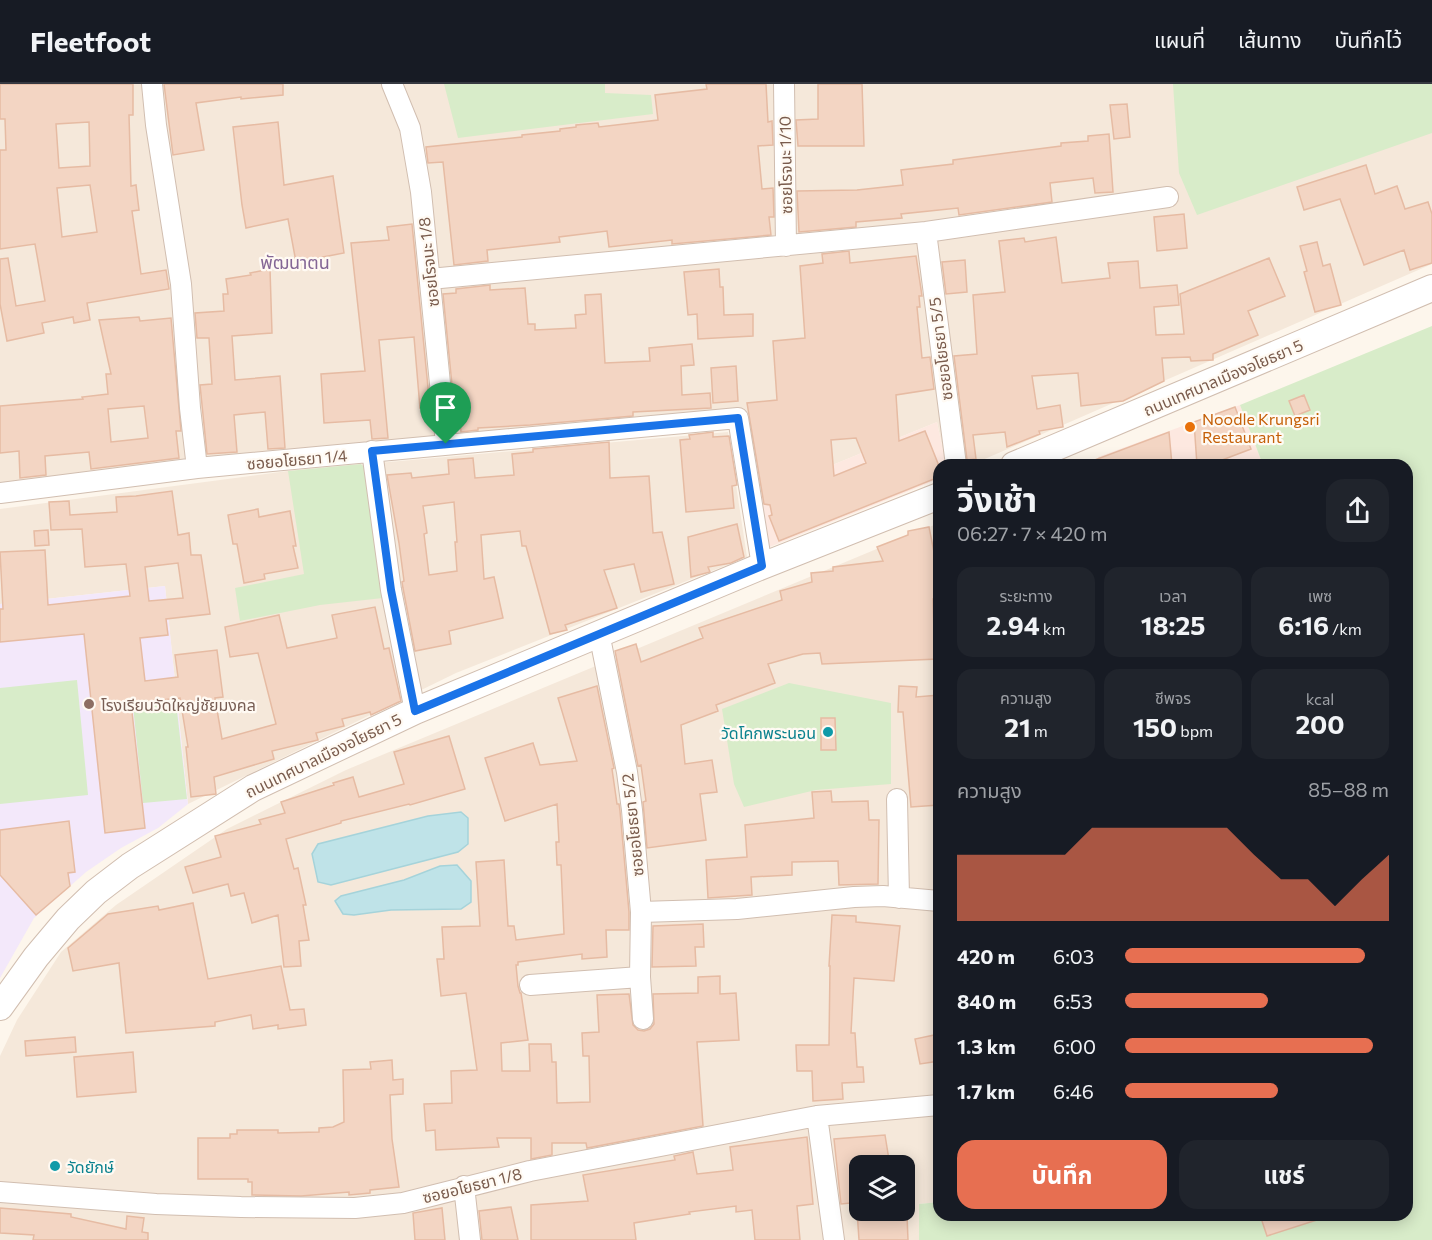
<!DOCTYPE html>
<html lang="th">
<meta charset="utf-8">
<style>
:root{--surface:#171b24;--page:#20242c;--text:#f1f3f6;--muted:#9ea1a6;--line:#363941;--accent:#e76f51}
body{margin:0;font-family:Commissioner,"Noto Sans Thai",sans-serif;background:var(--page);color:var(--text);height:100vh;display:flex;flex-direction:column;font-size:22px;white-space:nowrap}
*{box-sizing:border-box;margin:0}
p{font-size:20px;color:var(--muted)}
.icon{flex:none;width:33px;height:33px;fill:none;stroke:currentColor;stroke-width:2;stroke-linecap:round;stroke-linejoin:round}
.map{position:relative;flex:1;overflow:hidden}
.drawer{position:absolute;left:933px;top:375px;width:480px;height:762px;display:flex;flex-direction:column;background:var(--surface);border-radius:18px;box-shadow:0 3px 15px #0003}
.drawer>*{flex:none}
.tools{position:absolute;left:849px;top:1071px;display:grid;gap:12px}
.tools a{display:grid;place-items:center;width:66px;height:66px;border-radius:12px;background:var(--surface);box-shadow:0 3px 15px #0003;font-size:30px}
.pin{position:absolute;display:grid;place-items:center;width:51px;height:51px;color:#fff;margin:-62px -26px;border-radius:50% 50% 50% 0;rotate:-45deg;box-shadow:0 0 6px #0007}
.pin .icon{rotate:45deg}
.round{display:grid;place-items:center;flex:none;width:63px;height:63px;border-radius:18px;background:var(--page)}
.summary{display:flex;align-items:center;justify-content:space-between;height:102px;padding:0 24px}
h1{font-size:33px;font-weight:700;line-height:45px}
.metrics{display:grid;grid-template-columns:repeat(3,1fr);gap:9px;height:102px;padding:6px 24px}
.metrics div{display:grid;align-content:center;border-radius:15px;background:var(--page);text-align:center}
.metrics b{font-size:26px;font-weight:700}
.metrics small{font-size:16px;font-weight:400}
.metrics p{font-size:16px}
.chart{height:168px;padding:12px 24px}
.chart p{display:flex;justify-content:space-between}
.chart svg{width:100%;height:108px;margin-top:6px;fill:var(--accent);opacity:.7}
.action{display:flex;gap:12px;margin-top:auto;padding:12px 24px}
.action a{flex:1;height:69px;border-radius:18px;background:var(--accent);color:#fff;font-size:24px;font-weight:700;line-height:69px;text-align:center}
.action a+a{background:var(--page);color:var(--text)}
ul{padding:0 24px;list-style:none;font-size:20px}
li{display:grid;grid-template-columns:96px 72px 1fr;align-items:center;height:45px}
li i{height:15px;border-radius:8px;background:var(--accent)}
header{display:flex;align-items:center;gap:36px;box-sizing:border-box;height:84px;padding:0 30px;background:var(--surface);border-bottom:2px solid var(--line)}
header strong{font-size:28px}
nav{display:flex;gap:33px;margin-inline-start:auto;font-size:21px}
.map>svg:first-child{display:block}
.residential{fill:#f5e8da;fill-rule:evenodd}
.commercial{fill:#fde8e0}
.education{fill:#f3e8fa}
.green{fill:#d8ecc9}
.water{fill:#bfe3e8;stroke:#a5d3da;stroke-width:1.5}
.building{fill:#f3d5c3;stroke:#e6bba3;stroke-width:1.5;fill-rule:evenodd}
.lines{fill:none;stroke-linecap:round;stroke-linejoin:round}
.minor-casing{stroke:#d1beb0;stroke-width:22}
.tertiary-casing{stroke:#d1beb0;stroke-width:28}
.minor{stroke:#fff;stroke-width:20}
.tertiary{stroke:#fff;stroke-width:26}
.route-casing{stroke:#fff;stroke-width:12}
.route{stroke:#1a73e8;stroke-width:8}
.food-dot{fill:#e8710a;stroke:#fffaf3;stroke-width:2}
.education-dot{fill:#8d6e63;stroke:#fffaf3;stroke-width:2}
.culture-dot{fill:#0f9aa8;stroke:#fffaf3;stroke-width:2}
.labels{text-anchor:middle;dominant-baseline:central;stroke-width:4.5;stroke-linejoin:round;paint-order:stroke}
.street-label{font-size:16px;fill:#7a5c4d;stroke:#fffaf3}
.food-label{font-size:16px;fill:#c56008;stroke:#fffaf3;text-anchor:start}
.education-label{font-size:16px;fill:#785e54;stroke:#fffaf3;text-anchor:start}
.culture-label{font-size:16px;fill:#0d838f;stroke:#fffaf3;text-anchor:end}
.neighbourhood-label{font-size:18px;fill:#846695;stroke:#fffaf3}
</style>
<header>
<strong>Fleetfoot</strong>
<nav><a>แผนที่</a><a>เส้นทาง</a><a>บันทึกไว้</a></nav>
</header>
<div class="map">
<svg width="1432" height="1156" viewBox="0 0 1432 1156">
<rect width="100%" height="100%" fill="#fdf6ec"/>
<path class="residential" d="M0,0H1432V180L971,381H946L937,338L757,412L742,324L208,376L0,400Z
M728,348L747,473L456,589L188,720L165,502L0,520V425L288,387Z
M939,439V1118L919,1120V1156H0V972L17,936L61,868L116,821L227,745L346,686ZM860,1082H904V1126H860Z"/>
<path class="commercial" d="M1240,321L1263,381H1098V373Z
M937,338L946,381H939V395L767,464L757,412Z"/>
<path class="education" d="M165,502L188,720L158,744L121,764L86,788L34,834L0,894V520Z"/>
<path class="green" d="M444,0H605V9L651,11L653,30L458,54Z
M1173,0H1432V49L1197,131L1179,89Z
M1432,242V1156H919V1120L939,1118V1131H1407V381H1263L1240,321Z
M361,380L368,387L383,514L320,521L240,537L235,504L304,490L288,387Z
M77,596L88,711L0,720V604Z
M789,599L891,619V700L816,706L744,723L734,700L722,625Z
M176,618L187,715L143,719L133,622Z"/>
<path class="water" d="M461,728L468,734V760L458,768L331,801L318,798L312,770L318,760L428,732Z
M457,781L471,797V818L461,825L391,826L354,831L343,830L335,817L341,812L404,796L440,782Z"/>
<path class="building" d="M0,0H133V31H129L131,102L136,101L139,126L132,127L141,190L166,186L169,205L87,219L90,236L74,239L73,233L42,239L44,249L7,257L0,220V175L8,174L16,222L45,217L35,160L0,165V66H6L5,35H0ZM89,38L90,82L59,84L56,40ZM90,101L97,148L62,153L57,104Z
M164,0H283V11L241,15V13L196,19L204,66L173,71Z
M706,0H766L768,38L772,37L773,61L758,62L762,105L773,104L774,133H769L771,151L672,160V156L609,163L607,147L559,153L560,158L487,166L488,177L454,181L443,78L428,79L426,63L522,53V51L560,47V45L576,43V41L598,39L599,43L658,36L655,11L707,5Z
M818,0H862L864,62H798L796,36L818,35Z
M1127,20L1130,53L1114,55L1110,21Z
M278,38L284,101L333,92L344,169L296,178L288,135L246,144L242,121L233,43Z
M1109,50L1113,108L1095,109L1093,94L1050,99L1052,118L959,131L958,124L901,130L902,134L856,138V143L799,148L797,107L857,106L903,101L901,86L953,80V76L1061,62V59L1088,57V52Z
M1366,81L1375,110L1397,102L1405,125L1428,118L1432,130V179L1410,186L1404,166L1364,181L1340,115L1304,126L1297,103Z
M1184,130L1187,164L1157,167L1154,133Z
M412,140L430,324H420L414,253L379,256L388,354L372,355L370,336L324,339L321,290L365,287L351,159L389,156L387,143Z
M1056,153L1062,199L1110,194L1108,179L1138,177L1140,204L1177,201L1179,221L1154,223L1156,251L1184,250L1180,210L1269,174L1285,212L1248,227L1258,251L1213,270V276L1191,277L1190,273L1162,274L1164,297L1123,317L1081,322L1078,289L1032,292L1037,325L1060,321L1063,343L1039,347L1040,350L1007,363L1005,348L973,351L976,375L967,376L954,272L977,270L973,211L1005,208L999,157L1024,154L1025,158Z
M1317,158L1323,182L1330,180L1341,221L1315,228L1304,188L1307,187L1300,162Z
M849,167L850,179L916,172L922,212H919L920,223H917L922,274L930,273L934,305L896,311L899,357L925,347L939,382V393L779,457L769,432L772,431L770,421L764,420L747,319L777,316L773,257L805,254L800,182L823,179L822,170ZM856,354L866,379L834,392L831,356Z
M965,176L967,208L946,210L942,178Z
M270,185L272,249L232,252L235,296L280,292L285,364L268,365L265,328L234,331L237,368L207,370L200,301L212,300L209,254H197L195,229L224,227L223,210H228L226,195L251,191L250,189Z
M719,185L720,203H723L724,231L753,230V252L698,255L697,230L688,231L684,188Z
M490,201V206L525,204L528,240H535V246L576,244L575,231L586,230L585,211L601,210L605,279L650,277L649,264L692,260L694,281L681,282L682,311L710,309L711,324L633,328V332L530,341L478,344V346L461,348L459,321H454L443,210L456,209V205Z
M139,233L140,237L171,234L181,347H176L179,374L91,385L89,368L45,372L46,391L20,394L19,367L0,369V322L83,315L82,313L108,310L106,290H111L99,236ZM144,322L148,354L111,358L108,325Z
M736,282L738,317L713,319L711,284Z
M1304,311L1310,326L1295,332L1289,317Z
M1235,323L1251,365L1209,381H1197L1194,338Z
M713,348V353L729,352L737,401L732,402L734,424L686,428L680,356L690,355L689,351Z
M1169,348L1172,381H1084V380Z
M609,358L610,394L649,392L653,449L662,448L674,500L641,508L634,480L604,486L617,524L565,541L567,546L550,550L526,462H522L520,447L481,451L484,495L494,493L503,534L449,547L451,560L415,567L403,504L402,498L404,497L399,459L387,391L411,389L412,394L449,390L448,376L473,374L475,394L514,391L512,370L533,368V365ZM454,418L457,458H455L457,487L429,491L424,450L427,449L423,422Z
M172,407L178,451L189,449L191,471H201L210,530L166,535L168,551L140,554L145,597L178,593L175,571L217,566L223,613L215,614L222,655L276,640L258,569L230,573L225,543L279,531L287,564L337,554L332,531L375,523L384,565L389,564L401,617L371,631L370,628L342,635L344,642L316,649L318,656L272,667L274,675L214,693L216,710L191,713L186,663H188L180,614L131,619L145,744L105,749L84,550L0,558V525H3L0,468L45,466L48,521L130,512L126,480L85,483L82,445L51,446L49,418L69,417L70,431L117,428L116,413L136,412ZM178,479L183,514L149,517L145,483Z
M258,425L259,433L290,427L296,462H293L298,484L264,490L265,495L244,499L237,460H233L228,431Z
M737,440L744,473L731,479L708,483L710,488L691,493L688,453Z
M929,443L934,468H939V515H933L934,548H937L938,575L822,580L820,569L803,570L768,580L775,599L716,621L718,627L681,641L685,680L712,676L717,708L700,710L706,756L647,764L643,718L646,717L641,681L638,682L615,567L636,560L641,578L703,554L699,544L782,516L780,507L812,498L811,489L833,487V483L883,477L877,463L908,451V447Z
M48,446L49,461L35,462L34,447Z
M597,602L614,684L612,685L617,720H619L620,727L629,828V846H606L607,873L582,875V870L518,878V881H516L518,902L520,909H521L528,956L501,959L502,987H530L529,960H551L552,978H556L557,1019L590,1018L589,972H583L582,949L599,948L597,911L629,910L633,941L638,946L644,947L650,945L654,940L653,910L698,909V893L720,892V910L736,909L739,956L697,958L703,1042L587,1064L586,1059H552V1071L531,1075V1054H497L499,1063L436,1066L435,1046L426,1047L424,1020L452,1019L451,987L477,986L466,909L441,912L437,875H444L442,843L480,842L476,778L504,776L508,842H514L516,856L564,850L561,781H557L556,758H559L557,720L505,737L485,674L533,659L540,681L577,677L558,614Z
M899,602L917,603L916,613L939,611V721L911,723L903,628H898Z
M821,634H835L836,666H821Z
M449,652L465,705L410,721L409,720L341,737V739L286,755L294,785L298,784L306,821H303L309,856L299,857L301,882L284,883L278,831L252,839L244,809L231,812L228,800L193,809L185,783L221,773L215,752L261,740L259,736L285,729L281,718L334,701L333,699L353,693L359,713L404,700L394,668Z
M831,707L832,718L868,717L869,736H879L878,800L839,801L838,777L792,778V791L751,793L752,811L708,814L706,776L747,773L745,741L814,734L812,708Z
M69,737L75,788L68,789L70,802L36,831L0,791V746Z
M193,819L208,895L281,882L290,926L304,925L306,941L278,945V941L253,945L251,931L215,938V942L126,949L119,879L73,887L68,864L108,830L158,822L159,826Z
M832,831L856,832V838L900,842L894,897L854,894L851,949H855L857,983H863L864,998L842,999L843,1015L813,1017L812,987H797L796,961H829L830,882H829Z
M703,840L704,863H695L696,882L652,883L653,842Z
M939,950V977L920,980L915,955Z
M75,953L76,968L26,972L25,957Z
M133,968L136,1008L77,1013L74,973Z
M392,976L393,996L403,995V1010L390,1011L392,1055L399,1103L370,1106V1109L349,1111V1108L301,1112L252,1111V1098H248V1095H198V1054H230V1050H237V1046H278V1049L319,1048V1044L333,1043L344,1038L343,986L371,985L370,978Z
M885,1051L890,1082H860V1118L841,1120L834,1055Z
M807,1053L813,1120L797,1122L800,1156H755L752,1126L736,1128V1122L689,1128L690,1130L634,1139L636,1156H531V1121L588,1117L583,1091L675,1076L674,1072L693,1068L697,1090L733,1086L730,1063Z
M511,1123L518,1156H482L479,1127Z
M0,1124L71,1130V1133L126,1145L127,1132L144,1134L142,1148L148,1149V1156H33L34,1151L0,1149Z
M442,1124L445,1156H415L413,1129Z
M857,1126H892V1132L907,1131L908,1156H859Z
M1260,1131H1322L1323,1134L1267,1152Z"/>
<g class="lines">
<g class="minor-casing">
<path id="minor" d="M152,0L156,41L181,200L190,324L197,384
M392,0L410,44L421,108L446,360
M784,0L786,162
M926,148L956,381
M430,195L926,148L1168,113
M372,367L391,506L415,627
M0,409L197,384L738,334L762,482
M599,549L627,688L632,726L641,828L640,893L643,935
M897,715L899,814
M641,828L737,825L854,813L883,812L939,817
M530,901L640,893
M817,1032L834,1156
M464,1102L470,1156
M0,1108L156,1120L241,1123L355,1124L403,1119L530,1087L817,1032L939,1021"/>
</g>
<g class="tertiary-casing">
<path id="tertiary" d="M1014,381L1432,204
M0,923L36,873L68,835L96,808L130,782L253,704L415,627L762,482L939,412"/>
</g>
<use href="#minor" class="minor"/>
<use href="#tertiary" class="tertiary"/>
</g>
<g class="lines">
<g class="route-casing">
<path id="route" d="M738,334L762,482L415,627L391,506L372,367Z"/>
</g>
<use href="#route" class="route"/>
</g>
<circle class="food-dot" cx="1190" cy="343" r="6"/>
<circle class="education-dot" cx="89" cy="620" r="6"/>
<g class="culture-dot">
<circle cx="828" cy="648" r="6"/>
<circle cx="55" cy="1082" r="6"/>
</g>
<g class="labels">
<g class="street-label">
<text transform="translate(785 81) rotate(-91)">ซอยโรจนะ 1/10</text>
<text transform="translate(428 178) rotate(-96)">ซอยโรจนะ 1/8</text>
<text transform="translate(940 265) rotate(-97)">ซอยอโยธยา 5/5</text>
<text transform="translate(1223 293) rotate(-23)">ถนนเทศบาลเมืองอโยธยา 5</text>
<text transform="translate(297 375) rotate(-5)">ซอยอโยธยา 1/4</text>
<text transform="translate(323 671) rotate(-26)">ถนนเทศบาลเมืองอโยธยา 5</text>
<text transform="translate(632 741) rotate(-96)">ซอยอโยธยา 5/2</text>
<text transform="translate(472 1101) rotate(-14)">ซอยอโยธยา 1/8</text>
</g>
<g class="food-label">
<text x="1202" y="334">Noodle Krungsri<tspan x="1202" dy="18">Restaurant</tspan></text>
</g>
<g class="education-label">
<text x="101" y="620">โรงเรียนวัดใหญ่ชัยมงคล</text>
</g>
<g class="culture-label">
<text x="816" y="648">วัดโคกพระนอน</text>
<text x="67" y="1082" text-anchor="start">วัดยักษ์</text>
</g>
<g class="neighbourhood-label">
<text x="295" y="178">พัฒนาตน</text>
</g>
</g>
</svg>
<div class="tools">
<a><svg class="icon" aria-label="layers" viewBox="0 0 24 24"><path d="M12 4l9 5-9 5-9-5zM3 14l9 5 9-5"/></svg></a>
</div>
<div class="pin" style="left:446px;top:360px;background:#1e9e55"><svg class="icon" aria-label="arrive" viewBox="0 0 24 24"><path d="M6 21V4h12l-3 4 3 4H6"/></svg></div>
<section class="drawer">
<div class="summary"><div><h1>วิ่งเช้า</h1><p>06:27 · 7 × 420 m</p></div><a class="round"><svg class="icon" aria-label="share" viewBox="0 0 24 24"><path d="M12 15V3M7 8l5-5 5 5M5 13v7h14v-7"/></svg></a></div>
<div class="metrics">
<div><p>ระยะทาง</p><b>2.94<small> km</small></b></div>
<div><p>เวลา</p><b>18:25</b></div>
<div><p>เพซ</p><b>6:16<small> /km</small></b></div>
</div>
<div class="metrics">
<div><p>ความสูง</p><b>21<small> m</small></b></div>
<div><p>ชีพจร</p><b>150<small> bpm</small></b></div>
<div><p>kcal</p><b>200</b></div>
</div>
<div class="chart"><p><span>ความสูง</span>85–88 m</p>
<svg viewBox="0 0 160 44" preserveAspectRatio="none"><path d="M0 44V17L10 17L20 17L30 17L40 17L50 6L60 6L70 6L80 6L90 6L100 6L110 17L120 27L130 27L140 38L150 27L160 17V44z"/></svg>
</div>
<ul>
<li><b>420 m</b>6:03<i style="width:91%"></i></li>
<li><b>840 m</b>6:53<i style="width:54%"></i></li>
<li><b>1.3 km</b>6:00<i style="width:94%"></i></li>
<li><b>1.7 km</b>6:46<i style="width:58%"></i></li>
</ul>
<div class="action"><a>บันทึก</a><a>แชร์</a></div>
</section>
</div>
